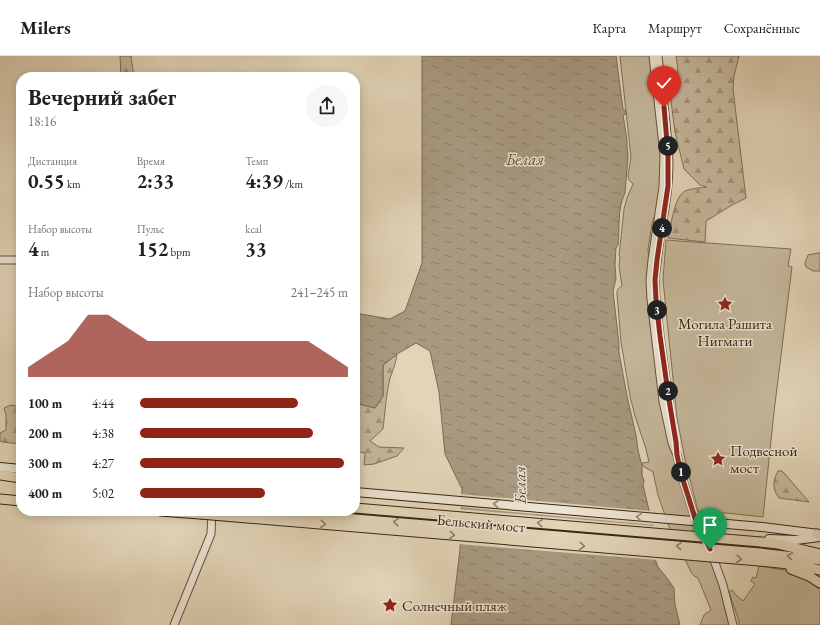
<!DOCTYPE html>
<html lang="ru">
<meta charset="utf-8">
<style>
:root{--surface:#fff;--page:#f6f6f6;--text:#202124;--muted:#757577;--line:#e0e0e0;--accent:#8f2418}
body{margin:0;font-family:"EB Garamond",serif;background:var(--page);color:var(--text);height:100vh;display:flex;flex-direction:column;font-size:15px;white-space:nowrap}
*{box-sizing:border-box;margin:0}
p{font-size:13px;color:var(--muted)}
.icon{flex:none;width:22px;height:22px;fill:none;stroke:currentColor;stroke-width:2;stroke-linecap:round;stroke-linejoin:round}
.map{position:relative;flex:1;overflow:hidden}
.details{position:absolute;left:16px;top:16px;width:344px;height:444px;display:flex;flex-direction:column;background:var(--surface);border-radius:16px;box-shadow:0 2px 10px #0003}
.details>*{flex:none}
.pin{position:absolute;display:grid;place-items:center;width:34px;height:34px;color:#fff;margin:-41px -17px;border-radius:50% 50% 50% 0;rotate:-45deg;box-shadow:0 0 4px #0007}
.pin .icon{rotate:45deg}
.km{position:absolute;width:20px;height:20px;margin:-10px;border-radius:50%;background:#222;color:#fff;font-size:11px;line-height:20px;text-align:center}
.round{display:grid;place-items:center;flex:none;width:42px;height:42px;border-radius:21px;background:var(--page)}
.overview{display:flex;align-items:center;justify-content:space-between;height:68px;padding:0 12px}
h1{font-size:22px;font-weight:700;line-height:30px}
.stats{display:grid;grid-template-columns:repeat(3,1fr);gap:6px;height:68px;padding:4px 12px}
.stats div{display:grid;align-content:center}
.stats b{font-size:20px;font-weight:700}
.stats small{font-size:11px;font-weight:400}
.stats p{font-size:11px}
.chart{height:112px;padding:8px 12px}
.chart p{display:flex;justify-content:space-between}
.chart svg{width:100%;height:72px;margin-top:4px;fill:var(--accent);opacity:.7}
ul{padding:0 12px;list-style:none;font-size:13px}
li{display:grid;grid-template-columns:64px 48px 1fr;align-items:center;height:30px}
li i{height:10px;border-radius:5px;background:var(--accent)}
header{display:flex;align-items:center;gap:24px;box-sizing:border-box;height:56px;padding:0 20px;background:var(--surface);border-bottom:1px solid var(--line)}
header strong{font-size:19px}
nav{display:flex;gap:22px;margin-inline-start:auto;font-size:14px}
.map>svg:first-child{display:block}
.forest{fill:url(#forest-firs);stroke:#7e6f58}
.park{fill:#c5b79b;stroke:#7e6f58}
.water{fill:url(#water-ripples);stroke:#7b6b55}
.pier{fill:#e2d4b7}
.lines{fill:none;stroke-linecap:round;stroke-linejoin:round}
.tertiary-casing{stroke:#62523e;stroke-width:9}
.secondary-casing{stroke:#372715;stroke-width:10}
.primary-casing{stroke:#372715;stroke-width:11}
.tertiary{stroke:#ece3d0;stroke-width:7}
.secondary{stroke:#ece3d0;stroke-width:8}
.primary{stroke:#e2d4b7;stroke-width:9}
.secondary-bridge-casing{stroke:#372715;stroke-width:10;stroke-linecap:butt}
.primary-bridge-casing{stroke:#372715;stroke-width:11;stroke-linecap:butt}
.secondary-bridge{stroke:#ece3d0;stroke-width:8}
.primary-bridge{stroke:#e2d4b7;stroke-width:9}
.oneway{stroke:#928572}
.oneway2{stroke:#8c7e66}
.route-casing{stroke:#fff;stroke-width:8}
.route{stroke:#8f2418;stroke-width:5}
.labels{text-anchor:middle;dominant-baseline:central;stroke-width:3;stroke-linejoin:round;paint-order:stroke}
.poi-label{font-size:15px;fill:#372715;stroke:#ece3d0;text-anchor:start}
.street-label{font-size:15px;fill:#372715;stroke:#ece3d0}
.water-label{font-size:16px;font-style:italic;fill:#594935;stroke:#ece3d0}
</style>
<header>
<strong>Milers</strong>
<nav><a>Карта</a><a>Маршрут</a><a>Сохранённые</a></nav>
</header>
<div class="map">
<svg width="820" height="569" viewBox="0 0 820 569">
<defs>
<pattern id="forest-firs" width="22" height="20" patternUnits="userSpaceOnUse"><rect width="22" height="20" fill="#c5b79b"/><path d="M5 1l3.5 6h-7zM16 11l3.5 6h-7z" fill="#a1957d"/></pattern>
<pattern id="water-ripples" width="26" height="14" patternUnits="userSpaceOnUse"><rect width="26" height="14" fill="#a89980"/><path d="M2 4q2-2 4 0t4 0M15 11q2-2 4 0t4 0" fill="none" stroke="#8a7d68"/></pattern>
</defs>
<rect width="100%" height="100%" fill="#e2d4b7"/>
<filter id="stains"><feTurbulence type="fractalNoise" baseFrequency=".005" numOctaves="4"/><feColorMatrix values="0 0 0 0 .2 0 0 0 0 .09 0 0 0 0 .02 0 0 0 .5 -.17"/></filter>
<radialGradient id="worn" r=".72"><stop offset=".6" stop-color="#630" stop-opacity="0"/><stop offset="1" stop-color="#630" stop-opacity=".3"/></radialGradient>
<path class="forest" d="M120,0H131L134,21H121Z
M676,0H739L734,20L733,33L746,142L732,149L706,165L705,186L668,182C671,170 674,141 685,135C693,132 700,132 707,131L700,129L684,113L675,76L670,37L678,14Z
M397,298C396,307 393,314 390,322C386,338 385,357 383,373L370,385L379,391L404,392L397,400L374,408L364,409L365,397L355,395V347L375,352L383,340V309Z
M11,349L21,351V388L3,386L0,385V377L6,374V359L4,352Z
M778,415H782L785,418L809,446L779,442C772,433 773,424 778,415Z"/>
<path class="park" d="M620,0H650L661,97L660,131L657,154L652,167L648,194L649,204L647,235L649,260L660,345L707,494L720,532L729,569H700L704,559L711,554L698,522L694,520L691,516L668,468L658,439L653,416L643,410L642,407L649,406L646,393L635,360L630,340L621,286L617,238C617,234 618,232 622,230L619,210L620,201L619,200L624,153L627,142L633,128L629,124L628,120L631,101Z
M666,184L791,193L788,210L792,211L774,356L763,461L726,457H709L698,455L685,403L677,362L663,224Z
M818,197H820V215H813L806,211L805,207L808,199Z
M759,510L796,516L820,530V569H739V565L729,536L732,534L736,539L743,545L755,528L751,525L753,521L756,522Z"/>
<path class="water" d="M422,0H616L623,53L626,55V58L623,59L626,78L627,85V90L628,101L625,137C617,153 620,172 618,189L616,192L615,208L616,223L613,235L619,288V296L627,340L636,379L638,394L642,410V419L644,425L643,429L653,471L654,500L658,511L667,522L674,532L675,549L680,569H451L460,493L462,433L445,398L439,336L430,295L416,287L397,298L383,309V340L375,352L355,347V257L390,263L405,255L422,207Z"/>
<path class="pier" d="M460,438L651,455L655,469L459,451Z
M459,453L655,470L656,482L459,466Z
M459,468L656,499L658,504L458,488Z"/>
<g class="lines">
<g class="tertiary-casing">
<path id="tertiary" d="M653,0L664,98L663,131L652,204L650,224L651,243L663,345L672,387L677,399L682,421L695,462L710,493L723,529L733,569
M658,0C662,35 668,72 669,108C669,128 666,149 662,169
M660,183L655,223L656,244L660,280L672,367
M0,204H21
M174,569L211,478L212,455"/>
</g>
<g class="secondary-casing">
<path id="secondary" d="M0,411L21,413
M762,471L819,478
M769,483L796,484L820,481"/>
</g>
<g class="primary-casing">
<path id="primary" d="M0,419L21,422
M0,443L21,445
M160,455L200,458
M817,478L820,480
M761,486L778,488L820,498
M760,497L820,504
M759,505L797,509L820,514
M791,513L809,520L820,527"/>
</g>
<use href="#tertiary" class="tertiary"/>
<use href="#secondary" class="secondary"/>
<use href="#primary" class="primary"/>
<g class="secondary-bridge-casing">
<path id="secondary-bridge" d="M355,436L762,471"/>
</g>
<g class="primary-bridge-casing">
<path id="primary-bridge" d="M355,452L761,486
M260,455L760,497
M200,458L759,505"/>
</g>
<use href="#secondary-bridge" class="secondary-bridge"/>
<use href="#primary-bridge" class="primary-bridge"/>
</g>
<defs><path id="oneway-chevron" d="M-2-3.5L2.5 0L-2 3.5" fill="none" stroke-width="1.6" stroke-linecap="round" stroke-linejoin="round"/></defs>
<g class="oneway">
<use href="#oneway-chevron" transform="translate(496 448) rotate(-175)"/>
<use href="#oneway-chevron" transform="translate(639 461) rotate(-175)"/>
</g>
<g class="oneway2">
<use href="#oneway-chevron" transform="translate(396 466) rotate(-175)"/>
<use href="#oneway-chevron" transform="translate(540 467) rotate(-175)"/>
<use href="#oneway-chevron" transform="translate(323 468) rotate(5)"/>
<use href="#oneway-chevron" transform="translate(452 479) rotate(5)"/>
<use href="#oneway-chevron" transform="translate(582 490) rotate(5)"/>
<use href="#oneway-chevron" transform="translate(679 490) rotate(-175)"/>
<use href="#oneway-chevron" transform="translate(790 500) rotate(-172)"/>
<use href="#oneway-chevron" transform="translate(739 503) rotate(5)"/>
</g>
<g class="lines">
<g class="route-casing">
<path id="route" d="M664,51L668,98V130L657,204L655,224L656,244L660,280L669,344L676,386L677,399L682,421L695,462L710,493"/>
</g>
<use href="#route" class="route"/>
</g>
<defs>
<g id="sight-bare" transform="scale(1.2)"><path d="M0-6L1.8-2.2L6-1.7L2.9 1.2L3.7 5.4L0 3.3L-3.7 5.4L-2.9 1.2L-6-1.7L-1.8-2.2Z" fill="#8f2418" stroke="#ece3d0" stroke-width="2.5" paint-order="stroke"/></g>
</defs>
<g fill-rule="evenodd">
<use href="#sight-bare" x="725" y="248"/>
<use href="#sight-bare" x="718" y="403"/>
<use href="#sight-bare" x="390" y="549"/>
</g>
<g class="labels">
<g class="poi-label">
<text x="725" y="267" text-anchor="middle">Могила Рашита<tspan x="725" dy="17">Нигмати</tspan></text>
<text x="730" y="394">Подвесной<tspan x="730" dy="17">мост</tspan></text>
<text x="402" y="549">Солнечный пляж</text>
</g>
<g class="street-label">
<text transform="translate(481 467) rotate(5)">Бельский мост</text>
</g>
<g class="water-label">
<text x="525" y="103">Белая</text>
<text transform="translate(520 429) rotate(-91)">Белая</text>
</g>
</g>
<rect width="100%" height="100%" filter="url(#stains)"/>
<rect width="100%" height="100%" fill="url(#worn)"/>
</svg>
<div class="pin" style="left:710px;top:493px;background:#1e9e55"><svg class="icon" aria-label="arrive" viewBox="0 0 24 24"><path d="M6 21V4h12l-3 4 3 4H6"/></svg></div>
<div class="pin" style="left:664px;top:51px;background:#d93025"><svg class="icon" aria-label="check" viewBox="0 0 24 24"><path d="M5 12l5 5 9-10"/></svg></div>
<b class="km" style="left:681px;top:416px">1</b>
<b class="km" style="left:668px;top:335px">2</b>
<b class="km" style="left:657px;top:254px">3</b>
<b class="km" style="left:662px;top:172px">4</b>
<b class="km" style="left:668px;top:90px">5</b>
<section class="details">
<div class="overview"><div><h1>Вечерний забег</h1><p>18:16</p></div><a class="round"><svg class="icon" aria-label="share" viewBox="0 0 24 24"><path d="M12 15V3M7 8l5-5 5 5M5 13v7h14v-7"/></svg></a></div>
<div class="stats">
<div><p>Дистанция</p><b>0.55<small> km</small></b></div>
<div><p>Время</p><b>2:33</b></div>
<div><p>Темп</p><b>4:39<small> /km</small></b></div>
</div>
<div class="stats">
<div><p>Набор высоты</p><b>4<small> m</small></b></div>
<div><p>Пульс</p><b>152<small> bpm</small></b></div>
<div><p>kcal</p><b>33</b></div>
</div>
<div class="chart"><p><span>Набор высоты</span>241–245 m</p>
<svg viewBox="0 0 160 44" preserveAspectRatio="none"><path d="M0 44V38L10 30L20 22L30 6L40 6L50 14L60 22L70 22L80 22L90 22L100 22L110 22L120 22L130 22L140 22L150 30L160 38V44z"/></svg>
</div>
<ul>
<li><b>100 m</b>4:44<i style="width:76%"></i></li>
<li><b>200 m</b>4:38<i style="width:83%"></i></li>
<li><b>300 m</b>4:27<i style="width:98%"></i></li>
<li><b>400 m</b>5:02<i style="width:60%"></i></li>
</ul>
</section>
</div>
